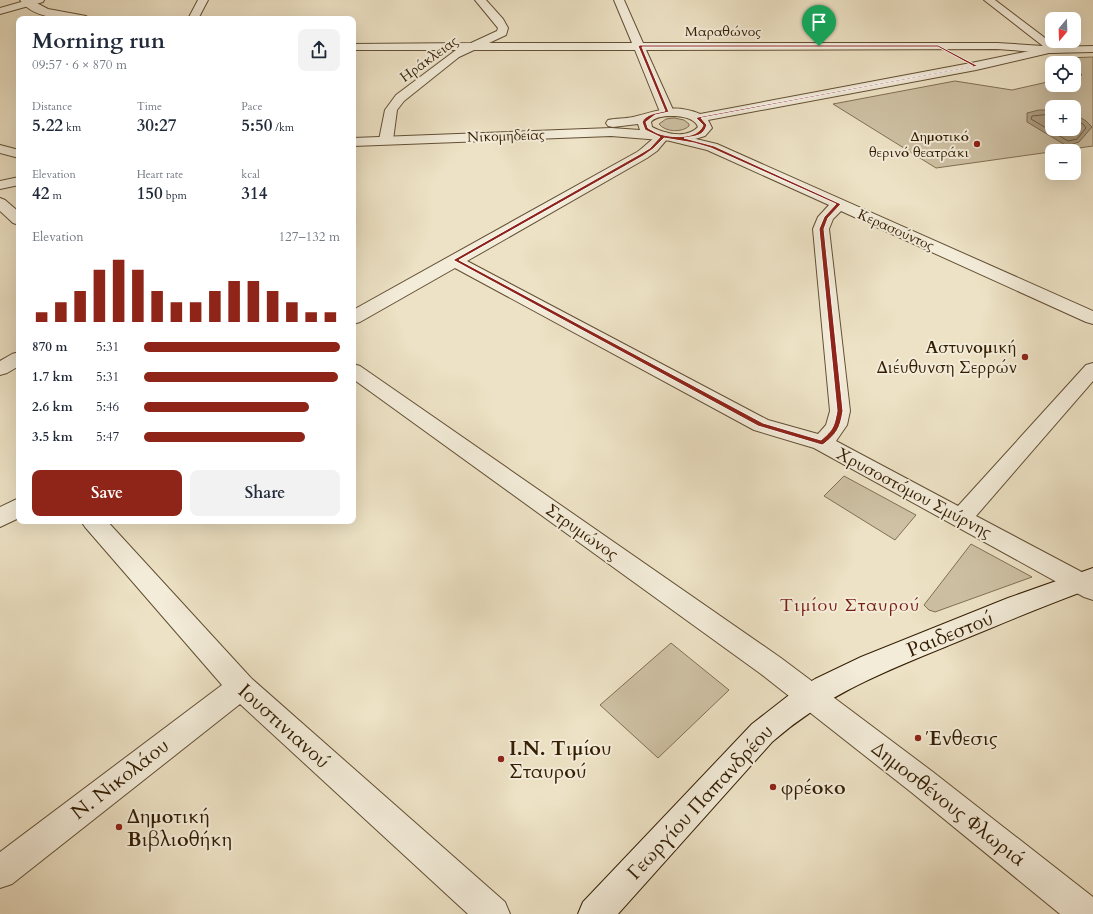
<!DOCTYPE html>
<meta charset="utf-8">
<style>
:root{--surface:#fff;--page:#f2f2f3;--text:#1f2937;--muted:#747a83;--accent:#8f2418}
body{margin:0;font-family:Cardo,serif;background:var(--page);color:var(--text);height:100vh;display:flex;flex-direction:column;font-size:15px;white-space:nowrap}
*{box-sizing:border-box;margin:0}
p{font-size:13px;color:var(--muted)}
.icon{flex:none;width:22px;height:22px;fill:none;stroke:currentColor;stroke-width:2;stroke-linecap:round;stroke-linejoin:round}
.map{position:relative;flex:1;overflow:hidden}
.side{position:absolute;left:16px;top:16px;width:340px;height:508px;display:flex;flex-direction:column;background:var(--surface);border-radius:8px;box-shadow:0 4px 16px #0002}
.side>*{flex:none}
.needle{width:26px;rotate:199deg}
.tools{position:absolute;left:1045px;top:12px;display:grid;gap:8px}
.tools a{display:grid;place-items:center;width:36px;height:36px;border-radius:8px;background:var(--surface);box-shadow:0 4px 16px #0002;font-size:20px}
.pin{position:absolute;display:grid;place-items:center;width:34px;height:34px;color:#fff;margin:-41px -17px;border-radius:50% 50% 50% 0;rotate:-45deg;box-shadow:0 0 4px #0007}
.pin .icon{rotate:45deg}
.round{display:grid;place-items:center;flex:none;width:42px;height:42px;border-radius:8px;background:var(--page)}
.overview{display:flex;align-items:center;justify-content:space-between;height:68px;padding:0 16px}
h1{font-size:22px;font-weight:700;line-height:30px}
.metrics{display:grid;grid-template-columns:repeat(3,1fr);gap:6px;height:68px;padding:4px 16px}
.metrics div{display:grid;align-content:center}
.metrics b{font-size:17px;font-weight:700}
.metrics small{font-size:11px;font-weight:400}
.metrics p{font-size:11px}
.chart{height:112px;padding:8px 16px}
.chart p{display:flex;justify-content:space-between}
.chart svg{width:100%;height:72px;margin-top:4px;stroke:var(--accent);stroke-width:6}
.primary-button{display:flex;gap:8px;margin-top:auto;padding:8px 16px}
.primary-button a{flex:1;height:46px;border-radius:8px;background:var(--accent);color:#fff;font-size:16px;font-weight:700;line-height:46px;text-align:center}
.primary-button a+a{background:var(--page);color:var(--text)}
ul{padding:0 16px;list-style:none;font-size:13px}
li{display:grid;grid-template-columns:64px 48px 1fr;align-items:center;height:30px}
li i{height:10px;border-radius:5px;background:var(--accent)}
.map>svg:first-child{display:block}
.green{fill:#cec1a4;stroke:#817054;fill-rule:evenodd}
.water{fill:#ae9f83;stroke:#7d6b50}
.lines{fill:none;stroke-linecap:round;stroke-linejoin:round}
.shore{stroke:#715e43;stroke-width:1}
.minor-casing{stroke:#624f34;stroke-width:2}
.tertiary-casing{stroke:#624f34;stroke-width:2}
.secondary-casing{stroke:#341e03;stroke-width:2}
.minor{fill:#f3ecd9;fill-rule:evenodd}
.tertiary{fill:#f3ecd9;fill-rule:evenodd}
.secondary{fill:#f3ecd9;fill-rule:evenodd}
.route{fill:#8f2418;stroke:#fff;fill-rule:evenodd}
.poi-dot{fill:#8f2418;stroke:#f3ecd9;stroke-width:1.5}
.labels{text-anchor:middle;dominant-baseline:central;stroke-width:4;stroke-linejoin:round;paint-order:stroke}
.far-street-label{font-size:14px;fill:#341e03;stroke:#f3ecd9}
.far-poi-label{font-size:14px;font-weight:bold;fill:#341e03;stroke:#f3ecd9;text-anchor:end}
.poi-label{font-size:17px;font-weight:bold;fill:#341e03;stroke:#f3ecd9;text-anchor:end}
.street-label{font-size:17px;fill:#341e03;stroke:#f3ecd9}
.neighbourhood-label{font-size:18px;letter-spacing:1px;fill:#7a1f14;stroke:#f3ecd9}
.near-street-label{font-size:20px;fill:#341e03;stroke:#f3ecd9}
.near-poi-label{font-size:20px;font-weight:bold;fill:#341e03;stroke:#f3ecd9;text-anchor:start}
</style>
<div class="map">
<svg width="1093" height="914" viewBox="0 0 1093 914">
<rect width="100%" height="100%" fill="#ede2c5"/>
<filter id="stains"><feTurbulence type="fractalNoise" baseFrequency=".005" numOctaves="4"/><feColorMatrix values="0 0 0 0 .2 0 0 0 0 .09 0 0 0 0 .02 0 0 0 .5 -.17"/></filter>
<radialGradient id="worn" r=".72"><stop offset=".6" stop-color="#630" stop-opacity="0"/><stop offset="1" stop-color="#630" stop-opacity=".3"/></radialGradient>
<path class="green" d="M1093,57V146L936,168L833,104L955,81L1012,90L1052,81V85H1074V77L1082,75L1074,66V63H1071L1066,58ZM1052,107H1074V129H1052Z
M674,118L684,120L689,124V126C682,133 665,132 659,124L666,119Z
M844,476L916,515L895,540L824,496Z
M971,544L1032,577L935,612L929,610L924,605Z
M671,643L729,690L658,758L600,705Z"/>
<path class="water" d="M1039,110H1052V129H1074V114L1086,121L1092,127L1079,142L1067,146L1027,122V113Z"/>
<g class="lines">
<path class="shore" d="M1052,114L1032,116L1031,119L1068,141L1077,139L1086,128L1083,124L1074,119"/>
<g class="minor-casing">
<path id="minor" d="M20,0H31L48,9L86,16L91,19C69,19 35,21 20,0Z
M198,0H208L198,19H188Z
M475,0H486L503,19L508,28L506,35L489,43H632L614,0H624L643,43H997L1043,46L984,0H995L1061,50L1059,52L1049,53L997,49L646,50L674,112L672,115H662L660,112L635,50H474L459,57L404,101L397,110L393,140L391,143L386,144L381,143L379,140L385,110L396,95L456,50H353V44L471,43L497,31L498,28Z
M663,132L668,133L670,136L675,134L717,144L1093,311V324L1086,322L841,211L833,219L829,229L850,411L847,425L836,441L958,506L1086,365L1093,363V381L976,516L1093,578V600L1084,597L814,448L754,430L455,268L360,322L353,324V310L637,152C645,147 656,134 663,132ZM668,138L670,141L707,150L829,205L818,217L813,229L830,411L826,425L818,434L768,420L467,261L647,158L657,151Z
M0,145L19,150V158L0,153Z
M0,198L5,200L19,212V225L13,223L0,211Z
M19,352V366L7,373L0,375V361L12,354Z
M353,364L360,366L781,658L933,772L1093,897V914H1060L911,792L761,674L353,379Z
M19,498V518L0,527V507Z
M81,521H107L251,678L505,902L510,914H468L240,704L12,884L0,888V852L222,685L85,527Z"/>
</g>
<g class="tertiary-casing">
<path id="tertiary" d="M28,0H44L43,2L0,14V8Z
M1093,46V52L1049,53L976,70L708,120L712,128L705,136L685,142L611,136L353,146V138L611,128L640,130L638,124L613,127L608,126L606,123L608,120C616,118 625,119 633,117C658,111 674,103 700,114L976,62L1049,47ZM667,116C677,116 694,116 698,127C687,139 665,134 652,127L651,122C655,117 661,117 667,116Z
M19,177V185L0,189V181Z"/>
</g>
<g class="secondary-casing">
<path id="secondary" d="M1093,568V588C1045,605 999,625 952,644C884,672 828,693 772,742L618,914H578L583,902L752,724L793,692L815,679L861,657L1008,598Z"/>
</g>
<use href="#minor" class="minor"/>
<use href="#tertiary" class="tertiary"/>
<use href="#secondary" class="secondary"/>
</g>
<path class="route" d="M640,45H938L978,66L701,118L707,125C703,137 695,136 684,138L714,146L841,204L828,218L824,229L843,411C840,429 837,433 824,444L822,445L758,426L453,260L640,154L650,148L660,137L645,130L642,122C646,114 656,113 665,111L638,46ZM642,47H938L973,66L698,117L696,118L703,125C699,139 672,138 660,134C656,133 652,130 648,128L646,122L655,115L669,112ZM664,138L694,143L711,148L836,204L824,217L819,229L837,411C834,427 833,430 821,440L763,423L459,260L643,156L653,149Z"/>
<g class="poi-dot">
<circle cx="977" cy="144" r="4"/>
<circle cx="1025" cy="357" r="4"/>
<circle cx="918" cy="738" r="4"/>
<circle cx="501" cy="759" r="4"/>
<circle cx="773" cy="787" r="4"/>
<circle cx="119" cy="827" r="4"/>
</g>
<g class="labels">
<g class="far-street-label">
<text x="723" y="31">Μαραθώνος</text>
<text transform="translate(429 59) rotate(-36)">Ηράκλειας</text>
<text transform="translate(506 136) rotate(-2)">Νικομηδείας</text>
<text transform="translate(896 230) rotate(24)">Κερασούντος</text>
</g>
<g class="far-poi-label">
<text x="969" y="136">Δημοτικό<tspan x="969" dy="16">θερινό θεατράκι</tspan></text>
</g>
<g class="poi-label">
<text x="1017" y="347">Αστυνομική<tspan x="1017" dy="20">Διέυθυνση Σερρών</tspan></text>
</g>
<g class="street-label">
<text transform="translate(914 493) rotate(28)">Χρυσοστόμου Σμύρνης</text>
<text transform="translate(582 532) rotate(35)">Στρυμώνος</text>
</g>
<g class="neighbourhood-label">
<text x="850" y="605">Τιμίου Σταυρού</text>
</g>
<g class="near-street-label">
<text transform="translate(950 634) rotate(-22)">Ραιδεστού</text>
<text transform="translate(284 726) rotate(42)">Ιουστινιανού</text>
<text transform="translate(120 779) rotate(-38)">Ν. Νικολάου</text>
<text transform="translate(700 802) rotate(-47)">Γεωργίου Παπανδρέου</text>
<text transform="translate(949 804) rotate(38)">Δημοσθένους Φλωριά</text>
</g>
<g class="near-poi-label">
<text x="926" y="738">Ένθεσις</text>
<text x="509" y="748">Ι.Ν. Τιμίου<tspan x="509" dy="23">Σταυρού</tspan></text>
<text x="781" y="787">φρέοκο</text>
<text x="127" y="816">Δημοτική<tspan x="127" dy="23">Βιβλιοθήκη</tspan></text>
</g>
</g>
<rect width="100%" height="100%" filter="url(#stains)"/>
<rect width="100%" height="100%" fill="url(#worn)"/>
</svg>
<div class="tools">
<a><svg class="needle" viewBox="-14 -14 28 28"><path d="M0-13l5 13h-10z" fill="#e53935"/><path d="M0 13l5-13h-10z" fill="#747a83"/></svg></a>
<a><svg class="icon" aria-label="locate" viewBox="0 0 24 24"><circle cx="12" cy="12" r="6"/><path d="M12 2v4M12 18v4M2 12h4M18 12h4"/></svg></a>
<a>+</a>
<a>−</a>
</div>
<div class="pin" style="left:819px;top:46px;background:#1e9e55"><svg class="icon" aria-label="arrive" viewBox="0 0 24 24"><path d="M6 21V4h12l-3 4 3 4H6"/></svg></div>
<section class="side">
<div class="overview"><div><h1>Morning run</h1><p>09:57 · 6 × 870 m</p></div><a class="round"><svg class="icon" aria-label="share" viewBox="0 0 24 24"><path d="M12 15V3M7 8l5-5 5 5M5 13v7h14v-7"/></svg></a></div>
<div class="metrics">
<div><p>Distance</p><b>5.22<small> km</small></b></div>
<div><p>Time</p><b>30:27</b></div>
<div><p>Pace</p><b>5:50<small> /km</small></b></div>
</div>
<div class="metrics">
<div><p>Elevation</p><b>42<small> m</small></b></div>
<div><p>Heart rate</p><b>150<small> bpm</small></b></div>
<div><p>kcal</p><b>314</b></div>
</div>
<div class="chart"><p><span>Elevation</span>127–132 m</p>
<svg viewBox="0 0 160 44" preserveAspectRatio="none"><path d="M5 44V38M15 44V32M25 44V25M35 44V12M45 44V6M55 44V12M65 44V25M75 44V32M85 44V32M95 44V25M105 44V19M115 44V19M125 44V25M135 44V32M145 44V38M155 44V38"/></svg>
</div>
<ul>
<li><b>870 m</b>5:31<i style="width:100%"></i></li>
<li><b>1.7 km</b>5:31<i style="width:99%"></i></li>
<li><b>2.6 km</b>5:46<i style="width:84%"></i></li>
<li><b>3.5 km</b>5:47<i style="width:82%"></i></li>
</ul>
<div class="primary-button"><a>Save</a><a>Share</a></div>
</section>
</div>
